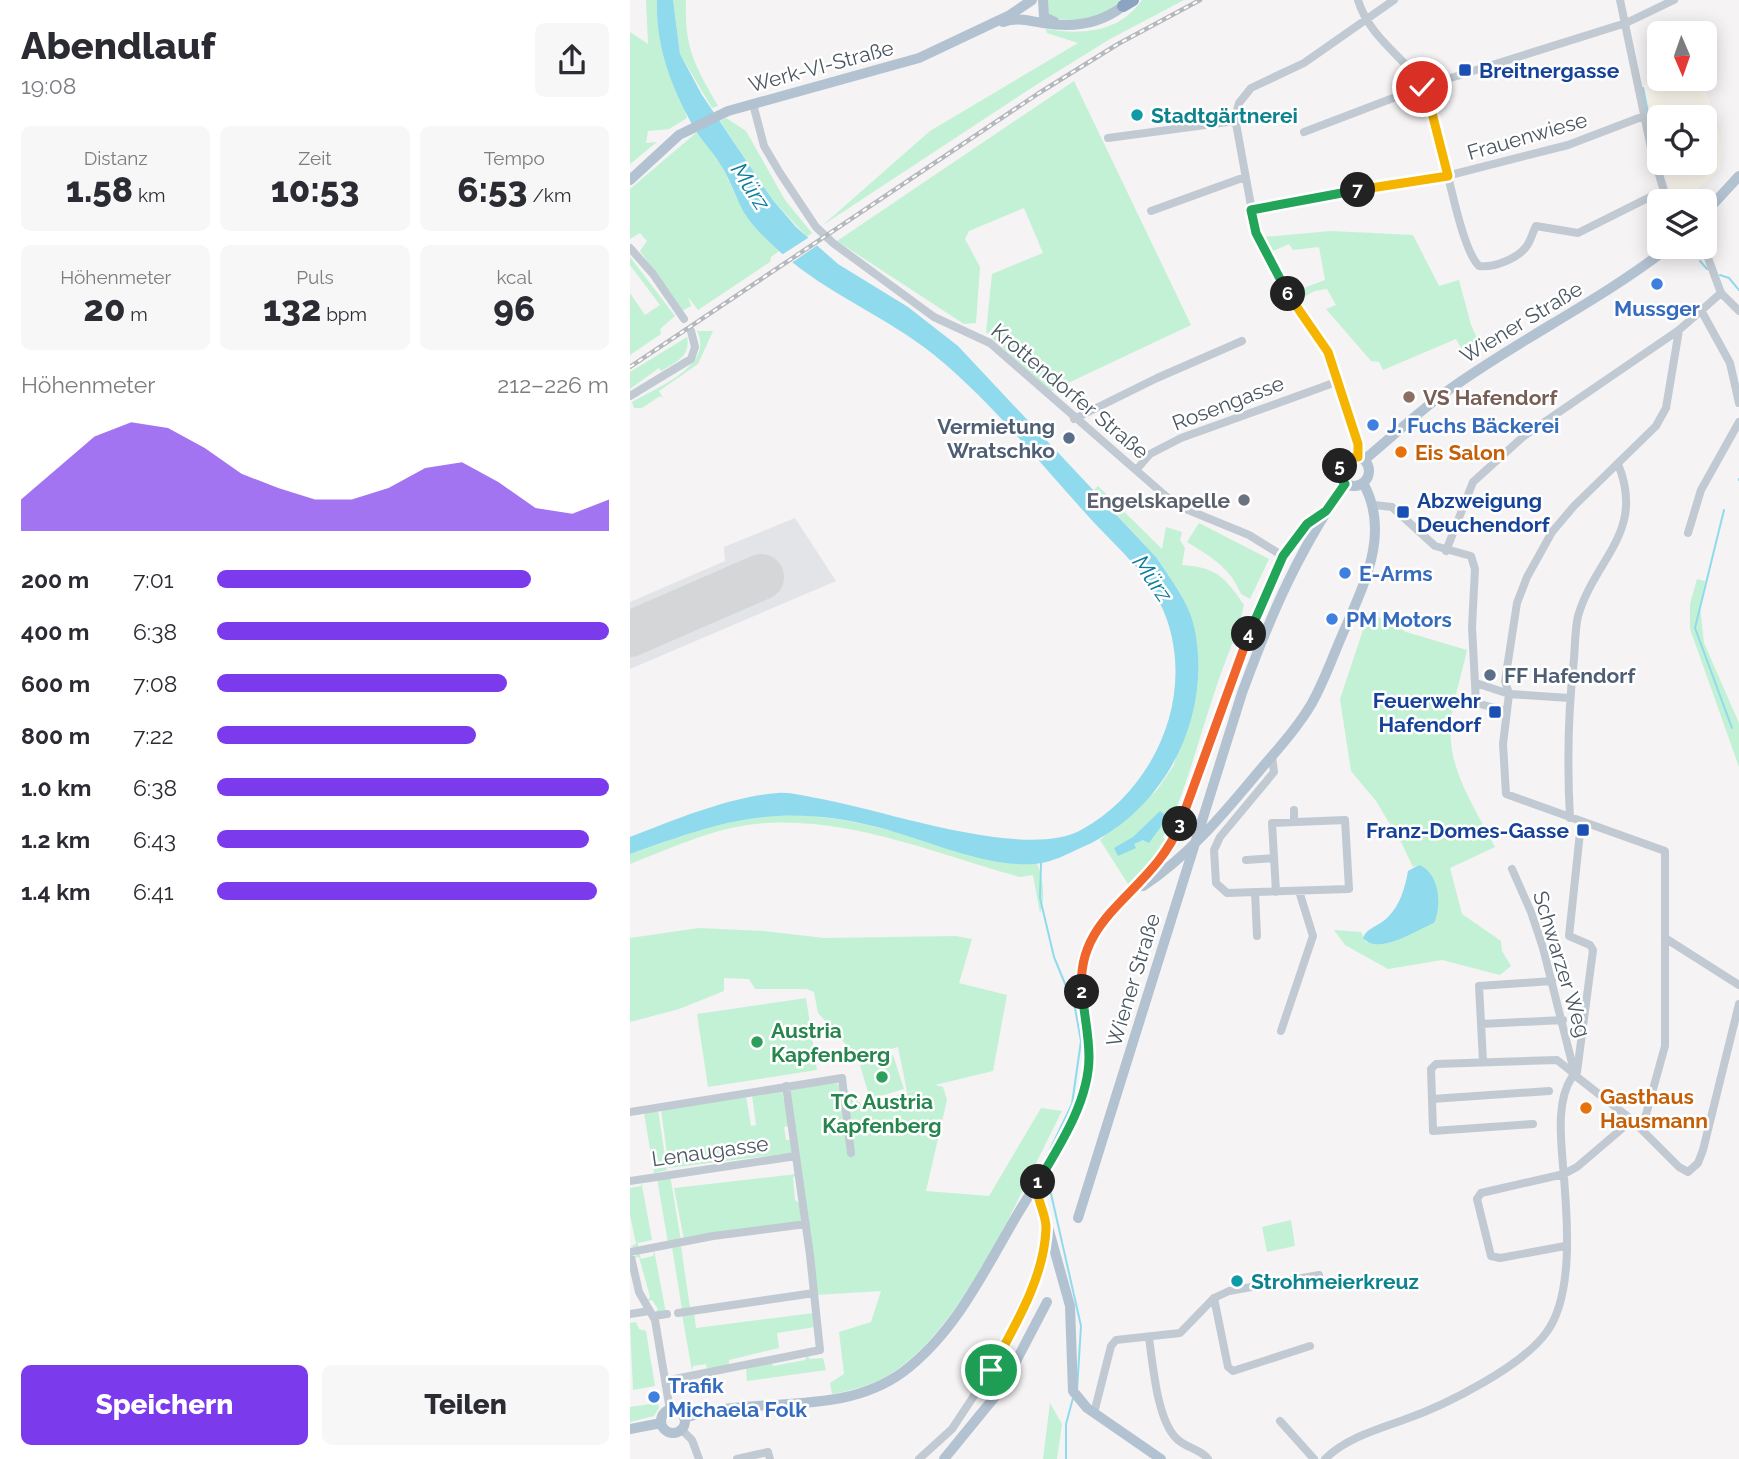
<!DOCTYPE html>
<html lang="de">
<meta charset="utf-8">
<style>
:root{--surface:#fff;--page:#f7f7f7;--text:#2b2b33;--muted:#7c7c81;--accent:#7c3aed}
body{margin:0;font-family:Raleway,sans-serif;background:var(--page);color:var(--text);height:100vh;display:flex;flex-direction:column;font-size:26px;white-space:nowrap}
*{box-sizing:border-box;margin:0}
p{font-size:23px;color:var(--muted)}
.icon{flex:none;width:38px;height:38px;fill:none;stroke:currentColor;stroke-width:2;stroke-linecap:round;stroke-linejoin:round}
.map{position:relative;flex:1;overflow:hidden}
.sheet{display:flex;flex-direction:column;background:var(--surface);width:630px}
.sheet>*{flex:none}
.needle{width:46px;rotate:178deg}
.fabs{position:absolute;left:1017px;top:21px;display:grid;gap:14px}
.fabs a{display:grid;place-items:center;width:70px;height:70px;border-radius:10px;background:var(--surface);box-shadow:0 4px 18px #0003;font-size:35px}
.pin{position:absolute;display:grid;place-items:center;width:60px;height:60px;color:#fff;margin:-30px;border:4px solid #fff;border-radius:50%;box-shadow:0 2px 7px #0007}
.km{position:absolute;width:35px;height:35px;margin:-18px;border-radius:50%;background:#222;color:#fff;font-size:19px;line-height:35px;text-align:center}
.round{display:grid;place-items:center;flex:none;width:74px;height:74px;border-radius:10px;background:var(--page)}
.head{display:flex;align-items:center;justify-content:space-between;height:119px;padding:0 21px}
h1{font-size:38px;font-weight:800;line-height:52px}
.figures{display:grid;grid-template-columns:repeat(3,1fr);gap:10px;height:119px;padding:7px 21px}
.figures div{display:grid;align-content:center;border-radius:10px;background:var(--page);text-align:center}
.figures b{font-size:35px;font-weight:800}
.figures small{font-size:19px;font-weight:400}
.figures p{font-size:19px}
.chart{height:196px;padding:14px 21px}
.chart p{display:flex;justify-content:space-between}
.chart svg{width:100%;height:126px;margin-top:7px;fill:var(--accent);opacity:.7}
.primary-button{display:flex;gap:14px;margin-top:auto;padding:14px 21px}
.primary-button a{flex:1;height:80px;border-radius:10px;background:var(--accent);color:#fff;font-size:28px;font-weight:800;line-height:80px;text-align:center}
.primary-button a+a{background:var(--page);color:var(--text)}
ul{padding:0 21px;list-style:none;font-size:23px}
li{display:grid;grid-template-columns:112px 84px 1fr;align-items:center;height:52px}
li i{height:18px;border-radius:9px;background:var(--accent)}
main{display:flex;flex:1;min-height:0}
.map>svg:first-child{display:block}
.commercial{fill:#fdf9ef}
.airport{fill:#e2e4e7}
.green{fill:#c3f1d5}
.water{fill:#90daee}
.pier{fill:#f5f3f3}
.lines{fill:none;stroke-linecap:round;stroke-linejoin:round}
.stream{stroke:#90daee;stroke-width:2}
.runway{stroke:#d5d6d8;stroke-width:46}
.minor{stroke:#c1cad2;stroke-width:8}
.major{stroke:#b3c2d1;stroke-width:10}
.highway{stroke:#8ba5c1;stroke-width:12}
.rail-casing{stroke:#b5b8bd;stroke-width:4.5}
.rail{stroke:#fff;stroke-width:2;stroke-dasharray:5;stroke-linecap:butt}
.split-1-casing{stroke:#fff;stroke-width:14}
.split-2-casing{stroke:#fff;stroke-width:14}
.split-3-casing{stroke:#fff;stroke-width:14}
.split-4-casing{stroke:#fff;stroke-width:14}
.split-5-casing{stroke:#fff;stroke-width:14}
.split-6-casing{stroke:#fff;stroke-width:14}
.split-7-casing{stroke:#fff;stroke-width:14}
.split-8-casing{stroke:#fff;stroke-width:14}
.split-1{stroke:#f5b400;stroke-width:9}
.split-2{stroke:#22a559;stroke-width:9}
.split-3{stroke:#f0652b;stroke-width:9}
.split-4{stroke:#f0652b;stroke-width:9}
.split-5{stroke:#22a559;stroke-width:9}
.split-6{stroke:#f5b400;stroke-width:9}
.split-7{stroke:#22a559;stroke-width:9}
.split-8{stroke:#f5b400;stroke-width:9}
.transit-dot{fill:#1a4fb4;stroke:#fff;stroke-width:2.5}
.culture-dot{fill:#0f9aa8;stroke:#fff;stroke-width:2.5}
.shop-dot{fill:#3f7fe0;stroke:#fff;stroke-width:2.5}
.education-dot{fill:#8d6e63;stroke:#fff;stroke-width:2.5}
.service-dot{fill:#5c6f8a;stroke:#fff;stroke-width:2.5}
.food-dot{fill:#e8710a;stroke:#fff;stroke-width:2.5}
.worship-dot{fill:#6b7280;stroke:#fff;stroke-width:2.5}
.leisure-dot{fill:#2e9e5b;stroke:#fff;stroke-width:2.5}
.labels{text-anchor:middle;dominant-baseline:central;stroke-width:5;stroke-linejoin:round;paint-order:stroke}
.street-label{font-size:21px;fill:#4a5661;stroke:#fff}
.transit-label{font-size:21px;font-weight:bold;fill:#164399;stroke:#fff;text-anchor:start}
.culture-label{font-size:21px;font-weight:bold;fill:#0d838f;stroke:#fff;text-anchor:start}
.shop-label{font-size:21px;font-weight:bold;fill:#366cbe;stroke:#fff;text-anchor:start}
.education-label{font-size:21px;font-weight:bold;fill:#785e54;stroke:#fff;text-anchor:start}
.service-label{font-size:21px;font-weight:bold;fill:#4e5e75;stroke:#fff;text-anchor:end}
.food-label{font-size:21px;font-weight:bold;fill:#c56008;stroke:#fff;text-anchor:start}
.worship-label{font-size:21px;font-weight:bold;fill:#5b616d;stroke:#fff;text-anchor:end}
.leisure-label{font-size:21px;font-weight:bold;fill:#27864d;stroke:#fff;text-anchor:start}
.water-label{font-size:23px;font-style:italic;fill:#0c7c9b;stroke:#fff}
</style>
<main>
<section class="sheet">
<div class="head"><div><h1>Abendlauf</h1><p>19:08</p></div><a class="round"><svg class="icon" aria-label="share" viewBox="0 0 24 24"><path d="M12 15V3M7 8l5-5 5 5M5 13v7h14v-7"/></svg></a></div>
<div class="figures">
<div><p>Distanz</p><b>1.58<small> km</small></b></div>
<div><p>Zeit</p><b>10:53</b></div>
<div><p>Tempo</p><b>6:53<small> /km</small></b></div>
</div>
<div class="figures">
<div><p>Höhenmeter</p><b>20<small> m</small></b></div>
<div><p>Puls</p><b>132<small> bpm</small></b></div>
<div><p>kcal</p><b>96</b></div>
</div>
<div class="chart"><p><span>Höhenmeter</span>212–226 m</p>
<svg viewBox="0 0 160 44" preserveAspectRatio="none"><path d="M0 44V33L10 22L20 11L30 6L40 8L50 15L60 24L70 29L80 33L90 33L100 29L110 22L120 20L130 27L140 36L150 38L160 33V44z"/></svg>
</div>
<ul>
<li><b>200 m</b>7:01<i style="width:80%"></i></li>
<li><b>400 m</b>6:38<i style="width:100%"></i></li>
<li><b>600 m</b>7:08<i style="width:74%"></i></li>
<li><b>800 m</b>7:22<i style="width:66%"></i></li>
<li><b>1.0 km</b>6:38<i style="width:100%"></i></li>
<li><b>1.2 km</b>6:43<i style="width:95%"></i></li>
<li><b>1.4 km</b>6:41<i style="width:97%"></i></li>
</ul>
<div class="primary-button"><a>Speichern</a><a>Teilen</a></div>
</section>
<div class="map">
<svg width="1109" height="1459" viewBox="0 0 1109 1459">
<rect width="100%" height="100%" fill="#f5f3f3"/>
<path class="commercial" d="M1040,79H1073L1089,134L1091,152L1090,169L1065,192L1044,197L1040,192L1032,163H1074V117H1029V150L1014,85Z"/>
<path class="airport" d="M165,518L206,581L0,669V602L95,561L94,547Z"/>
<path class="green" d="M16,0H27C25,55 47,71 57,118L39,129L18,131L16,143L27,142L0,164V32L18,44Z
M43,0H56C54,48 65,66 88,106L82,108L50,54Z
M416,0H490C473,20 442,27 418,14Z
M512,0H554L480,39L409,83L193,225L300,131L448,43L417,33L416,29C452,35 489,33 512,0Z
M444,81L561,325L419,392L356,332L362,274L413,253L394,208L339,231L335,239L350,267L346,323L334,324L207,241Z
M96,118L116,131L155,200L182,233L177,237L142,199L90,121Z
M67,132L88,158L115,215L149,251L141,257L140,262L68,310L58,297L61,306L52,311L10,251L17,241L10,233L0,239V189Z
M701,231L783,235L809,286L829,280L841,325L852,349L837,358L826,339L753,370L749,362L741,361L696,309L706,305L697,289L684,291L666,302L660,293L695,280L689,247L663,250L659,244L641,252L633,237Z
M0,257L45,316L30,329L31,334L0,355V293L15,315L30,305L0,265Z
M67,331H83L68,364L29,391L33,398L30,396L12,408H4L2,402C25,388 85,366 67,331Z
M57,337C61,356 46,362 31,371L29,368L0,389V372Z
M468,486L532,549L536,527L552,532L550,540L555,548L552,565C586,567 595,577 614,605C608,635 594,661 585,691C568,740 557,790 533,837L541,847L503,892L470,840L527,790L544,765L567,664L564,625L549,591L526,557L464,490Z
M569,523L639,559L620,599L611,594C600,567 581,557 557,542Z
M1067,579L1075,581L1070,607L1074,643L1109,723V767L1060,629V604Z
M739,612L776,632L837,650C831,679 818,712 821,742C824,779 849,815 865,847L820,868L832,914L871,941L872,951L881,966L870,975L812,960L758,969L715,945L704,930L731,932L736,942L759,943L787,930L789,865L783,867L772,844L746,801L721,771L710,699Z
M150,814C183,815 214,819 246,827C300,840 350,861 407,863C413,879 416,897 410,913L403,875L390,877C303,853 209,812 117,825C77,831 38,849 0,864V854C50,836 97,819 150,814Z
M69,928L134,931L194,938L326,936L342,939L329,983L377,995L363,1071L305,1085L313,1087L317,1100L296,1191L359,1196L411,1108L432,1111C391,1190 337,1324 262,1373C244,1385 224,1390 202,1394L200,1383L214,1374L209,1332L241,1322L251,1291L186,1295L159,1090L206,1083L232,1105L291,1089L277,1092L268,1047L236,1056L220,1049L188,1013L184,992L177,989H125L119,979L94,978V991L49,1009L0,1022V938Z
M176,998L187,1070L78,1087L67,1014Z
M263,1055L274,1089L240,1099L230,1065Z
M152,1090L159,1126L154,1127L156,1140H162L161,1153L39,1168L31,1110L116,1096L121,1126L126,1125L122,1095Z
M28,1110L37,1170L24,1173L14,1113Z
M167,1174L163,1178L165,1200L172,1206L171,1223L54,1240L44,1188Z
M40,1175L51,1241L38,1243L27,1178Z
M11,1180L22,1240L8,1243V1249L1,1246L6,1244L0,1215V1188L11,1186Z
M661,1220L665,1246L637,1252L632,1227Z
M51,1246L60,1308L52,1309L42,1247Z
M24,1250L36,1313L25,1312L28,1309L22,1300L17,1301L20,1297L9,1257L4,1258L9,1252L11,1259L23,1256Z
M64,1312L66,1328L184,1313L185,1327L147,1333L149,1348L99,1360V1365L77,1369L76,1364L63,1366L62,1371L52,1314Z
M6,1322L9,1329L16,1331L25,1386L3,1390L0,1323Z
M178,1354L179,1359L193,1358L196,1370L117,1381L116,1368L141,1360L143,1366L175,1360Z
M28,1403L29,1408L24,1416L0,1422V1407Z
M420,1403L432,1424L427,1459H413Z"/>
<path class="water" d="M27,0H43L50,54L72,95L142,199L166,227L208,264L278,307L328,346L526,557C540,578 558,601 564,626C584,718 533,815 446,850C436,855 423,861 412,863C362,871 295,839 247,827C147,802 93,821 0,854V837C44,820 101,796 148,793C160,792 174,796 186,798C252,809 394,861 451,830C526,789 567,693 534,612C518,572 486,547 458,516C408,461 361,401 303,354C254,315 195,293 149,251C137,240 121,225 113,211C105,195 99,177 89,162C83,152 73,142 66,131C43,92 25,46 27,0Z
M530,811L538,817L519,843L513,840L504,844L506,848L488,856L484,848L503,837Z
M789,865C810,873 812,906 804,923C786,930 749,956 733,938C737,927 750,926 758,917C770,905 775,888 778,871Z"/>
<path class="pier" d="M181,236L189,244L160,264L150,256Z"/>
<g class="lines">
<path class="stream" d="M1013,88L1018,113
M1022,130L1024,141
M1027,153L1029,160
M1030,163L1031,169
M1039,194L1045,201
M1059,247L1063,253
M1070,261L1077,269
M1090,275L1099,278L1109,290
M1109,480V479
M1094,510L1065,628L1102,728
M411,863L410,898L424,957L445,1008L451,1041L442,1104L414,1162
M417,1176L451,1326L447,1390
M436,1459V1424L443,1398"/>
<path class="runway" d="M0,634L131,577"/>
<path class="minor" d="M728,0C741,43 783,61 797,95C811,129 828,247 849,266C863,268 887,259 896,247C901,241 902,233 906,226L948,233L1032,191
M990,0L1021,148L1037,201
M123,104L134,146L150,173L186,227L203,243L304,317L360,343L546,505L619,535L653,556
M674,132L792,87L996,23L1044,0
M478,138L605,121
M621,210L801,180L938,145L1014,116
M521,211L615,177
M1074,247L1091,293L1109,311
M0,248L23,274L54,319
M1072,312L1100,363L1109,403
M0,396L61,359L65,347L61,331
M444,419L527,378L612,341
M728,457V444L698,352L652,284L626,233L605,118L609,103L621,88L674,63L764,0
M507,469L520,454L551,438L709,381
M744,505L762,507L805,546L841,556L845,569L842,627L846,703L877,711
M1058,533L1071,490L1109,422
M816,551L843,482L894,436L1049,330L1091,293
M846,683L879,694L939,698
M642,756L644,772L590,837L584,850L586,883L597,893L719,889L715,820L642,823L646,892
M664,810V821
M940,818C937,765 938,712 944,659C945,645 945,629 948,616C965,558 1016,532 988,464
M616,860L644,858
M882,869L901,912L913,948L944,1071
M625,892L627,936
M1035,938L1109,985
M851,1024L933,1020
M651,1031L683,936L669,891
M853,1061L849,986L922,981
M947,1072L963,950L960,945L939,936L951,823
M947,1077L1002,1120L1049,1167L1058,1172L1068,1163L1073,1150L1109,1004
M802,1099L919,1091
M0,1112L212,1078L221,1153
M903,1124L803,1131L801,1069L806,1064L927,1060L942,1072
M1006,1124L1015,1118L1035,1046V851L876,794L873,744L879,694L875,681L887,603L897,577L922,532L944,506L1026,426L1036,408L1049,330
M0,1181L166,1156
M935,1246L870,1258L861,1256L847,1199L851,1193L934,1174L947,1167L1002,1120
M0,1252L83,1236L176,1224
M0,1253L9,1292L25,1320L40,1410
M584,1298L598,1367L603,1371L680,1346
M48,1313L184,1293
M0,1314L19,1311
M24,1316L37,1314
M519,1338C523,1365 527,1419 546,1438C555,1448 571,1449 578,1459
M35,1381L190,1350L180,1255L156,1086
M464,1413L481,1346L486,1340L550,1333L584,1298L599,1291L689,1275
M650,1421L684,1459
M51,1429L62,1440L69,1459
M107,1459L138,1452L140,1459
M289,1459L322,1429L361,1370L410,1266L417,1228
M695,1459C716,1438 748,1429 776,1419C816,1405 891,1367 916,1333C945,1295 937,1213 933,1166C931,1139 926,1101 942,1077"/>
<path class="major" d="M413,0L414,17L425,22
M373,22C387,17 399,21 413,23C442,28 469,25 493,6
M0,180L49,135L98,111L289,58L380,15L402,0
M1074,214L1109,176
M709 471a15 15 0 1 1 30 0a15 15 0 1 1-30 0Z
M734,460C763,436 789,411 820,389C891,338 970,301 1039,247
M513,886C559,856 595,812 630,770C648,749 668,727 682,703C696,678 705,650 717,624C736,580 760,530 733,483
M406,1184L440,1306L443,1391L457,1408L531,1459
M448,1218L612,693C640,617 668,551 715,484
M31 1421a12 12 0 1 1 24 0a12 12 0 1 1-24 0Z
M54,1418C125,1394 209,1419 273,1372C326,1332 354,1271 387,1215C414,1170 446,1126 457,1074C466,1034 441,991 454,953C469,911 514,886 539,849C554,827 565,785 574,758C592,707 646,527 696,511
M0,1429L31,1423
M314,1459L372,1388L417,1302"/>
<path class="highway" d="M493,6L503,0"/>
<g class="rail-casing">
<path id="rail" d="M0,367L409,93L488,44L570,0"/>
</g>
<use href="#rail" class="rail"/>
</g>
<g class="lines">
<g class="split-1-casing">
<path id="split-1" d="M361,1370C384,1327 414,1279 416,1229C417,1214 404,1197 408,1182"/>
</g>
<g class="split-2-casing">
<path id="split-2" d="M408,1182C430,1145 459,1101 459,1057C459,1035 454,1014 452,992"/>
</g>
<g class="split-3-casing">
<path id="split-3" d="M452,992C444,914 523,893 550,824"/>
</g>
<g class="split-4-casing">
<path id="split-4" d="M550,824L619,634"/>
</g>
<g class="split-5-casing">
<path id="split-5" d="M619,634L653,556L677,524L696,511L715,484L709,476L710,466"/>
</g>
<g class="split-6-casing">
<path id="split-6" d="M658,294L698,352L728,444V457L717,458L710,466"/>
</g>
<g class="split-7-casing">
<path id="split-7" d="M658,294L626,233L621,210L728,190"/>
</g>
<g class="split-8-casing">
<path id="split-8" d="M728,190L818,176L800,105L792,87"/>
</g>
<use href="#split-1" class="split-1"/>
<use href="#split-2" class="split-2"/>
<use href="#split-3" class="split-3"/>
<use href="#split-4" class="split-4"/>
<use href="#split-5" class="split-5"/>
<use href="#split-6" class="split-6"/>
<use href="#split-7" class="split-7"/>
<use href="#split-8" class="split-8"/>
</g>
<g class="transit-dot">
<rect x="828" y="63" width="14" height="14" rx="3.5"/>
<rect x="766" y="505" width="14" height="14" rx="3.5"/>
<rect x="858" y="705" width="14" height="14" rx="3.5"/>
<rect x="946" y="823" width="14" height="14" rx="3.5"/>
</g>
<g class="culture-dot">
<circle cx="507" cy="115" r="7"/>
<circle cx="607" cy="1281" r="7"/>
</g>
<g class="shop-dot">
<circle cx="1027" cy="284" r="7"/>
<circle cx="743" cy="425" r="7"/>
<circle cx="715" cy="573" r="7"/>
<circle cx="702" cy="619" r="7"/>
<circle cx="24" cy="1397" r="7"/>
</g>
<circle class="education-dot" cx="779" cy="397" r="7"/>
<g class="service-dot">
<circle cx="439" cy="438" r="7"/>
<circle cx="860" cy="675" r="7"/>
</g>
<g class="food-dot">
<circle cx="771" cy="452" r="7"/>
<circle cx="956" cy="1108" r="7"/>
</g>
<circle class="worship-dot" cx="614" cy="500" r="7"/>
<g class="leisure-dot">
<circle cx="127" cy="1042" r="7"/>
<circle cx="252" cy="1077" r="7"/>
</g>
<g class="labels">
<g class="street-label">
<text transform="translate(191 66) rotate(-15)">Werk-VI-Straße</text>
<text transform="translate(897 136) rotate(-16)">Frauenwiese</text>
<text transform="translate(891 322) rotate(-31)">Wiener Straße</text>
<text transform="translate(440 391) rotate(40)">Krottendorfer Straße</text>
<text transform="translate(598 403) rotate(-21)">Rosengasse</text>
<text transform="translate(932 964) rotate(73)">Schwarzer Weg</text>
<text transform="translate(503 980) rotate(-73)">Wiener Straße</text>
<text transform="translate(80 1151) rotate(-8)">Lenaugasse</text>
</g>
<g class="transit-label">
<text x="849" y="70">Breitnergasse</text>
<text x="787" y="500">Abzweigung<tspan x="787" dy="24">Deuchendorf</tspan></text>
<text x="851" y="700" text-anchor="end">Feuerwehr<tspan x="851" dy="24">Hafendorf</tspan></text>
<text x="939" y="830" text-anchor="end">Franz-Domes-Gasse</text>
</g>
<g class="culture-label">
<text x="521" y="115">Stadtgärtnerei</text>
<text x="621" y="1281">Strohmeierkreuz</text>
</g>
<g class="shop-label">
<text x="1027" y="308" text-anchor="middle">Mussger</text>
<text x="757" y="425">J. Fuchs Bäckerei</text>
<text x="729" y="573">E-Arms</text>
<text x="716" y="619">PM Motors</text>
<text x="38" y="1385">Trafik<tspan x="38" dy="24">Michaela Folk</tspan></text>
</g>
<g class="education-label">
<text x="793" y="397">VS Hafendorf</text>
</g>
<g class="service-label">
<text x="425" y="426">Vermietung<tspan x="425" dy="24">Wratschko</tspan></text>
<text x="874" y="675" text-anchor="start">FF Hafendorf</text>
</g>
<g class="food-label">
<text x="785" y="452">Eis Salon</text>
<text x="970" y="1096">Gasthaus<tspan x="970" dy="24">Hausmann</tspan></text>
</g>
<g class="worship-label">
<text x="600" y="500">Engelskapelle</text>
</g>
<g class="leisure-label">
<text x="141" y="1030">Austria<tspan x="141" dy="24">Kapfenberg</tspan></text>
<text x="252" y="1101" text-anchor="middle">TC Austria<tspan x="252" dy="24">Kapfenberg</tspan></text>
</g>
<g class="water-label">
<text transform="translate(121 186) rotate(57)">Mürz</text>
<text transform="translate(523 578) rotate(55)">Mürz</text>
</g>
</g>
</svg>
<div class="fabs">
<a><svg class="needle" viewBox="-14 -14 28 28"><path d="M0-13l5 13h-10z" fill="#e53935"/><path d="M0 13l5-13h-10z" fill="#7c7c81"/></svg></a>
<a><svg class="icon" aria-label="locate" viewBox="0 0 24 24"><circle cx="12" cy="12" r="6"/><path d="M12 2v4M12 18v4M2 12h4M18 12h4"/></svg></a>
<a><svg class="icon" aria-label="layers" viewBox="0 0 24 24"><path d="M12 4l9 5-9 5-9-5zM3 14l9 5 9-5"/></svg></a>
</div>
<div class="pin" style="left:361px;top:1370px;background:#1e9e55"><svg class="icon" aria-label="arrive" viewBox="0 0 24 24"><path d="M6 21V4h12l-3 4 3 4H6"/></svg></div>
<div class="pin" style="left:792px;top:87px;background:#d93025"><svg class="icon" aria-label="check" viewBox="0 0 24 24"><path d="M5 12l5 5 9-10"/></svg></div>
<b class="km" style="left:408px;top:1182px">1</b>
<b class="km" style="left:452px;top:992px">2</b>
<b class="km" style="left:550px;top:824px">3</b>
<b class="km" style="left:619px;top:634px">4</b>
<b class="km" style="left:710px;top:466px">5</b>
<b class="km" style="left:658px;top:294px">6</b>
<b class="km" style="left:728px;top:190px">7</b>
</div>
</main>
